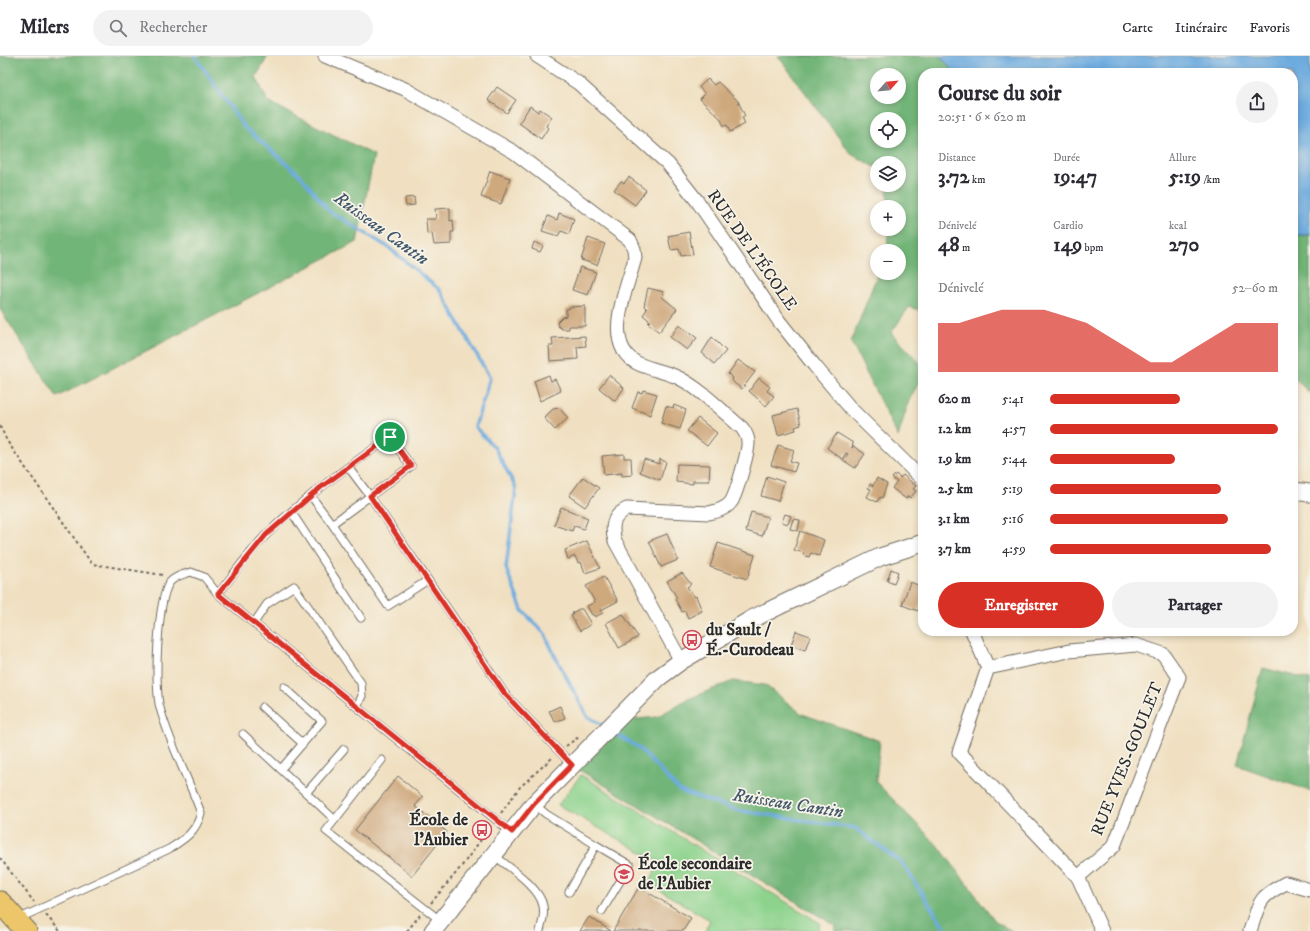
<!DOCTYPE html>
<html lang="fr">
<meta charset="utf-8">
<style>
:root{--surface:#fff;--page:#f2f2f3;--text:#2b2b33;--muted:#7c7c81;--line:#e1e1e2;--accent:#d93025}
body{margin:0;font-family:"IM FELL DW Pica",serif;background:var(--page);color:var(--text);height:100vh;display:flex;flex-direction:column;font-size:15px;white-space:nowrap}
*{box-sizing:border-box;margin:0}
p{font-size:13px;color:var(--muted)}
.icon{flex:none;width:22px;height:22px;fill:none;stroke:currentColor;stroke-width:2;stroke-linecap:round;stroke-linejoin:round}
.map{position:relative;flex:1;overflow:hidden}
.drawer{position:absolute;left:918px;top:12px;width:380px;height:568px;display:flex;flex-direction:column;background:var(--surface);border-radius:16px;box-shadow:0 2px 6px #0003}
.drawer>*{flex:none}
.needle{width:26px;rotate:63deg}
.controls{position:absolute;left:870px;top:12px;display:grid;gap:8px}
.controls a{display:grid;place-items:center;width:36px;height:36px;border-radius:50%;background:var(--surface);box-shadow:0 2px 6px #0003;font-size:20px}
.pin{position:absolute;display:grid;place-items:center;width:34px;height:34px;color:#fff;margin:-17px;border:2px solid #fff;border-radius:50%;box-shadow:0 1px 4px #0007}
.round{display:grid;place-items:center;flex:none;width:42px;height:42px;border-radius:21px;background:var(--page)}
.headline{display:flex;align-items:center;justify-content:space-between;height:68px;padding:0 20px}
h1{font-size:22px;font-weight:700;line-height:30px}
.metrics{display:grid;grid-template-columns:repeat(3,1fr);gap:6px;height:68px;padding:4px 20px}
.metrics div{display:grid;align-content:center}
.metrics b{font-size:20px;font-weight:700}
.metrics small{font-size:11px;font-weight:400}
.metrics p{font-size:11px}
.chart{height:112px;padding:8px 20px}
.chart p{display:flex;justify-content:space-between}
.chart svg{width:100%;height:72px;margin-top:4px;fill:var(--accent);opacity:.7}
.button{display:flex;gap:8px;margin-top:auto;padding:8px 20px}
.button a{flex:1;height:46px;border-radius:24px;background:var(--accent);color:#fff;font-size:16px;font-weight:700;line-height:46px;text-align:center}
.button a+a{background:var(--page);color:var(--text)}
ul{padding:0 20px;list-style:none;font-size:13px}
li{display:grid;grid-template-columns:64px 48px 1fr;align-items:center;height:30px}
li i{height:10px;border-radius:5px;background:var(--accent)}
header{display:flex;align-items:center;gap:24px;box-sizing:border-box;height:56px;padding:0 20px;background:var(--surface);border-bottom:1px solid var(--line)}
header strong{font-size:19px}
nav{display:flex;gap:22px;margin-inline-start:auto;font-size:14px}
.search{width:280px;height:36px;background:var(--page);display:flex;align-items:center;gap:10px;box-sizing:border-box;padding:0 14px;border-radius:22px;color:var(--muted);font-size:15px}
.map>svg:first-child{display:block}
.green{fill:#8dd38d;stroke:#5c7f5c}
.forest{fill:#72b578;stroke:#4e7052;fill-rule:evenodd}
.water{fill:#6dabdf;stroke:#4c6b85}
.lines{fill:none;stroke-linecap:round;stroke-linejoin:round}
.stream{stroke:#6dabdf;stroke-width:3.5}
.building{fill:#cfa97e}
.service-casing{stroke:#706a60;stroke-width:9}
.minor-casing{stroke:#706a60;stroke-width:15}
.tertiary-casing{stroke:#706a60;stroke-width:19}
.primary-casing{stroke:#706a60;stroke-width:23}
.path{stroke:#706a60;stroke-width:2;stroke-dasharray:3 3;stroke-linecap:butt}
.service{stroke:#fff;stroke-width:7}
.minor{stroke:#fff;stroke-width:13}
.tertiary{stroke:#fff;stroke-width:17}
.primary{stroke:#ecc669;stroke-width:21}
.route-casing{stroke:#fff;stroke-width:8}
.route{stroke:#d93025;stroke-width:5}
.labels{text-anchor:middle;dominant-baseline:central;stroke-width:3.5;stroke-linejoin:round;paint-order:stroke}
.street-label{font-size:17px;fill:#2b2b2b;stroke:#f7f3e8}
.poi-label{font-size:17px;font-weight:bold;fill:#2b2b2b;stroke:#f7f3e8;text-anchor:start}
.water-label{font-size:18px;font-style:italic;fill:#42586a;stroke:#f7f3e8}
</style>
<header>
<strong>Milers</strong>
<div class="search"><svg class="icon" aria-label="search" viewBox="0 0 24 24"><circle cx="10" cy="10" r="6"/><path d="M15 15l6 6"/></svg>Rechercher</div>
<nav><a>Carte</a><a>Itinéraire</a><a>Favoris</a></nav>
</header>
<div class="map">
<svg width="1310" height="875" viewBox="0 0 1310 875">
<rect width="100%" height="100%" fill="#f7f3e8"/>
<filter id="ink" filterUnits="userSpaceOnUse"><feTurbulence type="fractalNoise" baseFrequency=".025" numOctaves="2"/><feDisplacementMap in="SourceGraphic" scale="8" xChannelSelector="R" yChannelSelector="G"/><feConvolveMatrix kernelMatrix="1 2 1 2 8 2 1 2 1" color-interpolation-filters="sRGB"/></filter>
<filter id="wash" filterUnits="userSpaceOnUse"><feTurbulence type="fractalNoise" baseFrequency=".012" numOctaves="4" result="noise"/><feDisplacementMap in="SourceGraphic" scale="16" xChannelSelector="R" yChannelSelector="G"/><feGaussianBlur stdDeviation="0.9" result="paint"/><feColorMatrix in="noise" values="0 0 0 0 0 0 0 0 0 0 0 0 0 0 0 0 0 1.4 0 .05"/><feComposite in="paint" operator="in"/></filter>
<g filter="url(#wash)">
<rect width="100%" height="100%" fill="#f0e0c1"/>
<path class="green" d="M581,719L820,867L817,875H705L710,864L649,828L659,806L558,749Z"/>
<path class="forest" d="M0,0H268L256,21L268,46L374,99L357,186L57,341L0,253Z
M778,0H940L955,17H923V255L909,251L891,277L923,310V319L909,344L898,381L851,286L878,217H899V195H887L888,173H899V151H888L887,129H899V107H877V112L851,98ZM877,19H899V41H877ZM877,63H899V85H877Z
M1293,179H1310V338L1293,320Z
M1263,612L1310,624V735L1237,709Z
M733,625L765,629L802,658L880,685L876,726L940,792L996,866L1012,875H835L836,870L578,713L629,664L657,661L688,643Z"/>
<path class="water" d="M940,0H1310V179H1293V17H955Z"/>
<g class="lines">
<path class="stream" d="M195,0L244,71L300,119L329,155L388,191L440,234L490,322L475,371L495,392L516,432L506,512L522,554L545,578L554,598L587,660L604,670
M613,676L639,692L680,735L736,754L855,772L902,807L947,875"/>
</g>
<g id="blocks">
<path class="building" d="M708,23L714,29L718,26L738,45L745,60L742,61L745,68L730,76L727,69L724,70L720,62L700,43L705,38L699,31Z
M497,31L516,44L507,57L488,44Z
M530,50L538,56L540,53L552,61L546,70L548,72L541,83L519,67Z
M490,115L510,122L501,148L481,141Z
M629,121L646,134L635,149L614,134L621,125L624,127Z
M414,141L415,149L406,150L405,142Z
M450,152V165L453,164L454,176H451V188L434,189L432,177L427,178L426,163H436L435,153Z
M559,157L574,163L569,178L561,175L558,180L542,175L548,160L557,164Z
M689,176L693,198L681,200L679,193L671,194L668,180Z
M588,182L605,188L597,209L581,204Z
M534,186L543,190L540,196L532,193Z
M580,211L596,216L588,239L572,234Z
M648,232L664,236L662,241L677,253L659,276L648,267L650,265L643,259L647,253L644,250Z
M585,250V270H569V273H562L558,270L557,266L562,261L566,260V253H569V251Z
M679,269L697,282L687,294L670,281Z
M585,280L586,290L577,291L578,303L550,305L549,290H553L552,282Z
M712,281L726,295L715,308L702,297Z
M738,304L755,316L742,333L734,327L732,324L733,322L728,318Z
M549,319L551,325L555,323L561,335L540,345L534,325Z
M609,319L624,332L615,345L599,332Z
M759,322L770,331L767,335L774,340L766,350L749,335Z
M643,334L657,338L650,359L632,352L638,336L642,337Z
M674,349L686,354L680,373L661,367L666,350L673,352Z
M559,352L568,362L555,374L544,362L553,353Z
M797,353L801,369L795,371L796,374L778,379L773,359Z
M698,362L717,377L707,390L687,375Z
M837,377L853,387L852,392L853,390L865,398L855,412L843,404L848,398L846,397L842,403L827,392Z
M778,389L794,394L790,405L797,407L794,416L771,409Z
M624,398V402H631L632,419L622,420V417L604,419L602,400Z
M644,403L659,408L660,403L666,406L660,424L640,416Z
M677,408L710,409L709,425H693V428L676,426Z
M896,418L900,422L903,419L916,430L913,433L916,435L910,442L908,440L906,443L892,432L897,426L892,422Z
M767,420L784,426L778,445L761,440Z
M583,421L599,432L585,451L569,440Z
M877,422L887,428L882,442L880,441L877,446L867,441L871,433L868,432L870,428L873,430Z
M561,451L588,462L584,473L574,470L572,475L554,469Z
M751,456L768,461L762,480L746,475Z
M785,458L791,460L788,468L782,466Z
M793,463L800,464L798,475L790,473Z
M800,475L824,484L819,500L811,497L809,501L803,499L804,497L794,494Z
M667,478L678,504L661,511L649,485Z
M587,485L600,512L585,517L581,506L578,507L575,500L568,503L565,494Z
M718,487L755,499L747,523L710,511Z
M891,513L898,516L894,528L887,525Z
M682,517L691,528L687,531L695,541L696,540L702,555L688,562L685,555L682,556L675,543L677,542L667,525Z
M604,521L618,545L601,554L603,557L595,561L594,559H592L587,550L595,546L586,530Z
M910,526L923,531V540L918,555L902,549Z
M579,553H582L591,568L580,575L571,560L573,559L572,557Z
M623,558L638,581L619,592L606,567Z
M796,575L810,580L805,594L791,589Z
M560,650L565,662L555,666L549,655Z
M398,720L423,741L415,750L447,776L412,820L355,774Z
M639,831L691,862L683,875H613Z
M589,861L611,875H580Z"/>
</g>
</g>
<g filter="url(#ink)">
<use href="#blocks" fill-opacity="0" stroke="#706a60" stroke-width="1"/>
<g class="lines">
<g class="service-casing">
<path id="service" d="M348,411L370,440L428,524L388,550L332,468L411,410L390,381C348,411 304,441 267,478C249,496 234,518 218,538L511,776
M311,440L332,468
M292,457L361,562
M428,524L505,638L572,709
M254,567L267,548L294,530L361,627L362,640L357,650
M262,651L303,688
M243,678L335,764
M382,704L326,775L441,865
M281,713L322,665L284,631
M306,737L344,693
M534,748L546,758L596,789L569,836
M596,789L630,809L602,855
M494,799C508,811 540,831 543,850C545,859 542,867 540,875
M18,863L169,793C185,783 196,776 201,757C188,722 170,688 160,652C154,631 157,543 170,526C175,520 184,518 191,516L204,521L218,538"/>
</g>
<g class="minor-casing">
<path id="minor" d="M325,0L405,33L514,96L630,184L634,193L635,202C627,233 600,290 639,308C652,314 667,316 679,322C701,333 723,356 742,372C745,376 748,380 748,386C749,394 736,439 731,446C726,453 717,455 709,457L627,453C612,460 611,471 615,485L681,605
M537,0L578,27L668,108L698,146L779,265L814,309L852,354L923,424
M972,575L988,612L959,696L1078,821L1102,875
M988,612L1069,595L1136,589L1163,598L1179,621L1114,790L1078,821
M1250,875C1260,846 1257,842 1286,827L1310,834"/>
</g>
<g class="tertiary-casing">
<path id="tertiary" d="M1293,435L1310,437
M433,875L534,748L658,622L681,605L752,563L880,501L923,487"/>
</g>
<g class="primary-casing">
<path id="primary" d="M0,846L26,875"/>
</g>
<path class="path" d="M0,370L7,385L92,508L163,519
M566,690L577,682L578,683
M501,757L520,731L552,702
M0,802L34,846
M431,847L461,811L491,770
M46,859L60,875
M407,875L420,859"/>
<use href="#service" class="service"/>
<use href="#minor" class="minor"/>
<use href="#tertiary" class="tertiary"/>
<use href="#primary" class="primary"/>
</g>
</g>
<g class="lines" filter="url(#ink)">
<g class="route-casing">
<path id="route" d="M390,381L411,410L370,440L505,638L572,709L534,748L512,776L218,538L266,479L320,432Z"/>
</g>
<use href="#route" class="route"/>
</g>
<defs>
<g id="bus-ring" transform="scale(1)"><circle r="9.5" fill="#f7f3e8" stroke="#d1495b" stroke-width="1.5"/><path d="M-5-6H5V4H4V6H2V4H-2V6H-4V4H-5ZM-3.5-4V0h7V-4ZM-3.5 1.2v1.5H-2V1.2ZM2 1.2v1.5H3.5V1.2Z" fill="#d1495b"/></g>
<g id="school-ring" transform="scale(1)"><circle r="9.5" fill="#f7f3e8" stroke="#d1495b" stroke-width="1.5"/><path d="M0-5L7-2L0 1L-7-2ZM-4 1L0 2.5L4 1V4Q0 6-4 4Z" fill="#d1495b"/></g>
</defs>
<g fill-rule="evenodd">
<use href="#bus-ring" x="692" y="584"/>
<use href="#bus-ring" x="482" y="774"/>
<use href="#school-ring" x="624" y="818"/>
</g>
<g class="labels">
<g class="street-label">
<text transform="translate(752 194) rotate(55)">RUE DE L'ÉCOLE</text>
<text transform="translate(1127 703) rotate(-68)">RUE YVES-GOULET</text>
</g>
<g class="poi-label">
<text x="706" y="574">du Sault /<tspan x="706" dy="20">É.-Curodeau</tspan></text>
<text x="468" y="764" text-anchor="end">École de<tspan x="468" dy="20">l'Aubier</tspan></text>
<text x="638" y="808">École secondaire<tspan x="638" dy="20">de l'Aubier</tspan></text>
</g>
<g class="water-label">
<text transform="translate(381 173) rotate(36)">Ruisseau Cantin</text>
<text transform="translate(788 748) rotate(9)">Ruisseau Cantin</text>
</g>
</g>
</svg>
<div class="controls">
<a><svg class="needle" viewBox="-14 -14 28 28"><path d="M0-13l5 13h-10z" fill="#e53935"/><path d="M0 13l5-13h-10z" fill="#7c7c81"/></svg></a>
<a><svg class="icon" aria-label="locate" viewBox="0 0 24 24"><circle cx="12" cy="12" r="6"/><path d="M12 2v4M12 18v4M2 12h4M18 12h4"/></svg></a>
<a><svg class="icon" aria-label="layers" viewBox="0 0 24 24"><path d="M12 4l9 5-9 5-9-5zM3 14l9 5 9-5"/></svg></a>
<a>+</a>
<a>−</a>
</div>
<div class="pin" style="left:390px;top:381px;background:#1e9e55"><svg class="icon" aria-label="arrive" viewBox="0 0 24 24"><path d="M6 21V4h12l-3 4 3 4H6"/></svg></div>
<section class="drawer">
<div class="headline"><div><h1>Course du soir</h1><p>20:51 · 6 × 620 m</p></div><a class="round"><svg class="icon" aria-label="share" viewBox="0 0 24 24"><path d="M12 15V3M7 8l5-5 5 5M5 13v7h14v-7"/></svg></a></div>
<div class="metrics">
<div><p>Distance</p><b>3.72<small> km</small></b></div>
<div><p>Durée</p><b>19:47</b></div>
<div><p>Allure</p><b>5:19<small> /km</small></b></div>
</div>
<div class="metrics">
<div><p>Dénivelé</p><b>48<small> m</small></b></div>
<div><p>Cardio</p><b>149<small> bpm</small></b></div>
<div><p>kcal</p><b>270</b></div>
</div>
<div class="chart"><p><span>Dénivelé</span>52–60 m</p>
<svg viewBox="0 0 160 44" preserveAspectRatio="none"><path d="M0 44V14L10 14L20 10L30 6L40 6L50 6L60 10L70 14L80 22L90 30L100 38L110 38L120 30L130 22L140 14L150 14L160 14V44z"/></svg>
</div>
<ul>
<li><b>620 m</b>5:41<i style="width:57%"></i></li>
<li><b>1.2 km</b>4:57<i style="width:100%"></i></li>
<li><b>1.9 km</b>5:44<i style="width:55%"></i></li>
<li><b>2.5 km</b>5:19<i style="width:75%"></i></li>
<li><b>3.1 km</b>5:16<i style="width:78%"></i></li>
<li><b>3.7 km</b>4:59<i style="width:97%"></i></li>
</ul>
<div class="button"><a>Enregistrer</a><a>Partager</a></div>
</section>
</div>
